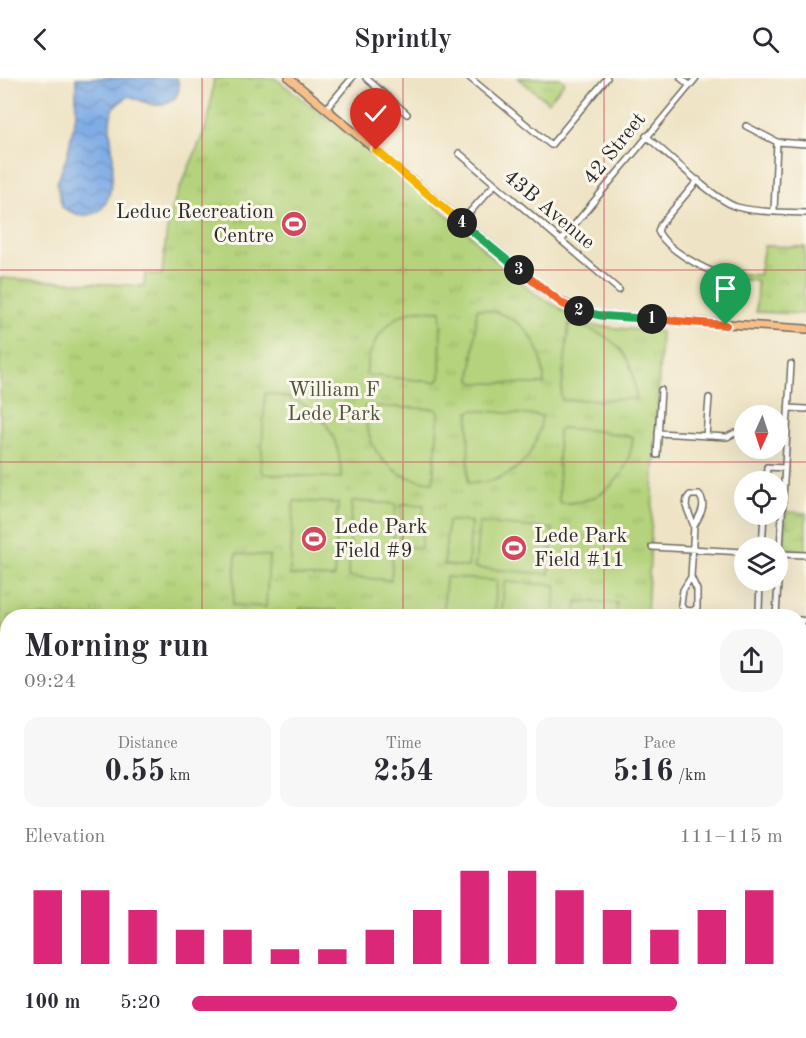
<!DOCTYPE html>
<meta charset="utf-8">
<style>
:root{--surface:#fff;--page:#f7f7f7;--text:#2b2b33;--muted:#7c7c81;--accent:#db2777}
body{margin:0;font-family:"Old Standard TT",serif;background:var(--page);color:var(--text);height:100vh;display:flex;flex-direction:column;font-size:22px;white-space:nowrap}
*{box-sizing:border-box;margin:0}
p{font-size:20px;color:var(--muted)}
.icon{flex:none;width:33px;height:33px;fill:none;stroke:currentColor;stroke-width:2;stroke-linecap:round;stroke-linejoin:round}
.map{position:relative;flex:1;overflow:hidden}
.panel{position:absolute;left:0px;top:531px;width:807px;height:429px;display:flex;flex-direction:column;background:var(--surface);border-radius:24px 24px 0 0;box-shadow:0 6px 24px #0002}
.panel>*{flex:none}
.needle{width:39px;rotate:183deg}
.controls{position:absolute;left:734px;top:327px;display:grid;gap:12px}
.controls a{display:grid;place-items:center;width:54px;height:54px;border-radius:50%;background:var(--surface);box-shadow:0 6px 24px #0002;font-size:30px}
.pin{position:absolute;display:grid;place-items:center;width:51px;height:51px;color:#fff;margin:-62px -26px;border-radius:50% 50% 50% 0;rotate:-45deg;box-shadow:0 0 6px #0007}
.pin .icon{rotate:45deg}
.km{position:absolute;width:30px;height:30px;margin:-15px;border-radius:50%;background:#222;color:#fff;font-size:16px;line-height:30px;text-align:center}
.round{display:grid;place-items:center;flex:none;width:63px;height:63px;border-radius:24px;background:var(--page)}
.headline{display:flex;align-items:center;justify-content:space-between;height:102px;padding:0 24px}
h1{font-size:33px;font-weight:700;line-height:45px}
.figures{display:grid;grid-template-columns:repeat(3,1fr);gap:9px;height:102px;padding:6px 24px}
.figures div{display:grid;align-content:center;border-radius:15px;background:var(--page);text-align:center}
.figures b{font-size:30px;font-weight:700}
.figures small{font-size:16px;font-weight:400}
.figures p{font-size:16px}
.chart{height:168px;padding:12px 24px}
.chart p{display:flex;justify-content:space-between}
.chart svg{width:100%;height:108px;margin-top:6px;stroke:var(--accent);stroke-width:6}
ul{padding:0 24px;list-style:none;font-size:20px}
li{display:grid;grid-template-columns:96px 72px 1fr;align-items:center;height:45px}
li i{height:15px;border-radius:8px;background:var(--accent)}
header{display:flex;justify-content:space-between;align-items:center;height:78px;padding:0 24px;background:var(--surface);font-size:27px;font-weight:700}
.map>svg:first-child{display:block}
.wetland{fill:url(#wetland-marsh);stroke:#707f53;stroke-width:1.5}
.park{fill:url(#park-tufts);stroke:#707f53;stroke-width:1.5}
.garden{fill:#b4d37b;stroke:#707f53;stroke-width:1.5}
.water{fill:url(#water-waves);stroke:#546a88;stroke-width:1.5}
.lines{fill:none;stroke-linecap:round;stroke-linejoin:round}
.minor-casing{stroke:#6f6b61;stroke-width:8}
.major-casing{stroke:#6f6b61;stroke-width:10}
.minor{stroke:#fff;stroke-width:5}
.major{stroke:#f7be88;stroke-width:7}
.split-1-casing{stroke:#fff;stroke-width:12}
.split-2-casing{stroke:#fff;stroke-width:12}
.split-3-casing{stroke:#fff;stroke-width:12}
.split-4-casing{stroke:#fff;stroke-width:12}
.split-5-casing{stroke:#fff;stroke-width:12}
.split-6-casing{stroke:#fff;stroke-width:12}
.split-1{stroke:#f0652b;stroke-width:8}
.split-2{stroke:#22a559;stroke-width:8}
.split-3{stroke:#f0652b;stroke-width:8}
.split-4{stroke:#22a559;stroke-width:8}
.split-5{stroke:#f5b400;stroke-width:8}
.split-6{stroke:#f5b400;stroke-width:8}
.grid{fill:none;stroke:#d1495b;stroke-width:1.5;stroke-opacity:0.55}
.labels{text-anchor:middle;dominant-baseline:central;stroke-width:6;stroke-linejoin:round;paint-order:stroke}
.street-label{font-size:21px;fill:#2b2b2b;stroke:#fbf7ec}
.poi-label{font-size:21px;fill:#2b2b2b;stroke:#fbf7ec;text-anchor:start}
.park-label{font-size:21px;fill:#4d553f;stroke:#fbf7ec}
</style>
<header><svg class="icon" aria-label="back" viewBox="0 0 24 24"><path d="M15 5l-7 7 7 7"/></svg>Sprintly<svg class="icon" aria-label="search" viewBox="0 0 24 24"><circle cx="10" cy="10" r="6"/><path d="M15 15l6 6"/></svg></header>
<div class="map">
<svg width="806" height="960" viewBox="0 0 806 960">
<defs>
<pattern id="wetland-marsh" width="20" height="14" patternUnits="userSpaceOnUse" patternTransform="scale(1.5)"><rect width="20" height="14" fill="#b4d37b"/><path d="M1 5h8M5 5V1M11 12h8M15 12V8" fill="none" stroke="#9bb56a"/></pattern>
<pattern id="park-tufts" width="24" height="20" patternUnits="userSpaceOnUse" patternTransform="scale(1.5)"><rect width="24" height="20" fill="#b4d37b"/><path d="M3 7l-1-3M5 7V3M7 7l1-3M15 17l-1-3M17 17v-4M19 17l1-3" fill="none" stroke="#9bb56a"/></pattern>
<pattern id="water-waves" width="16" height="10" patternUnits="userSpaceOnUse" patternTransform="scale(1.5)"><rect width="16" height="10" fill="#7caae5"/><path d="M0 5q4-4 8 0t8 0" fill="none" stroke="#668bba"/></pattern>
</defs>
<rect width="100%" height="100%" fill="#fbf7ec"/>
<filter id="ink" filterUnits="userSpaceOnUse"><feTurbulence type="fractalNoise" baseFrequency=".0167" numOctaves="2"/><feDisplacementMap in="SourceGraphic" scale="12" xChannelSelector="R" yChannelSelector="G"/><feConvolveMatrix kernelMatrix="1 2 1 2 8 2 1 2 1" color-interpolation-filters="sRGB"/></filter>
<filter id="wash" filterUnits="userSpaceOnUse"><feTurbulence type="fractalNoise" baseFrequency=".008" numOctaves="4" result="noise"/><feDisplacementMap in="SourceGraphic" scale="24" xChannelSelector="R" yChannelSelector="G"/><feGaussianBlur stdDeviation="1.35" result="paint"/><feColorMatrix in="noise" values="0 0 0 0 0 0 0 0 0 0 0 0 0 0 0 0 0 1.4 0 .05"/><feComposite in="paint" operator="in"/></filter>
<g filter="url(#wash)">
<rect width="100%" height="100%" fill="#eee3c4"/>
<path class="wetland" d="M786,434L806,435V473L784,471Z"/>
<path class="park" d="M214,0H275L407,103L473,159L486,174L535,216L573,238L594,248L661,254L647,538H8L7,746L0,745V200L144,208L145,195L162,197L166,158L171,131L204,54L209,38Z
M518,0H560L565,4L548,24Z
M764,168L805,169L803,236L756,234L757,203L733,201V195L759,197Z
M800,654H806V738L800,741Z
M203,952H445L478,956L517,952L629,953L626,960H136Z
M642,953H691L710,960H646Z"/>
<path class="garden" d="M477,231C521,234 544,263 544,306L474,305L471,302Z
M417,232L441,233L440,300L436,304L366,297C368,267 386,238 417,232Z
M569,246C614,255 634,274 636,321L563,322L561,319Z
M265,315C315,320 341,351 341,400L264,396L261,392Z
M365,328L436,331L439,334L433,404C388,401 365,371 365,328Z
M473,332L542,338C537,380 511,406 468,405L469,334Z
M561,350L590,352L633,359C629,400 602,427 559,425L558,353Z
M294,423L338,425L334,500L290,497Z
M352,423L396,426L391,502L348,499Z
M402,426L424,427L421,470L399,468Z
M448,443L471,444L468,489L444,487Z
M479,445L553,451L549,496L475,490Z
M236,476L269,478L266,529L233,527Z
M446,499L497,503L494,538H443Z
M504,504L556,507L554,538H502Z
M577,523L617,525L616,538H576Z
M300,530L336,532V538H299Z"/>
<path class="water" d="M76,0H177C184,17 169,31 151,26C143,24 136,20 128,18C124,22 116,26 114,30C106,44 112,63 113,77C113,94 113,125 97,134C85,141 74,136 62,129L57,105L67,78L76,36Z
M806,738V960L739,958C726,960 712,960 701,953L800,952V741Z
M0,748L8,749V952L203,953L136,960H0Z"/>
</g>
<g filter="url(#ink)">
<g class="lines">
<g class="minor-casing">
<path id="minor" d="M366,0L407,36
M470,0L551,67L607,0
M681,0L689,7
M326,31L352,0
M746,48L777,64L806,66
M646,58C667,75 714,122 737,129C759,135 784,134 806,135
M459,75L619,212
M698,102L661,146L658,153C666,171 704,192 723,197
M774,133L777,64
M461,144L494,107
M561,163L696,0
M788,330L806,331
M658,355L727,359L735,355L744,356
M777,357L786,358
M706,358L709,320
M657,377L661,312
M766,404L767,389L785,390
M652,469L744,474
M762,470L764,436
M779,476L806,477
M691,499L697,512V530L692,533L684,532L681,527L682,519L683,512L691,499L694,448L686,428L687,421L690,417H699C708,427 699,438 694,448
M760,502L759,533L761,538
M776,538L791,286
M800,542L806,543
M800,614H806"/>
</g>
<g class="major-casing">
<path id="major" d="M289,0L534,204C555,221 575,234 603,238L806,251"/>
</g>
<use href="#minor" class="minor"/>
<use href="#major" class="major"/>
</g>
</g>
<g class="lines" filter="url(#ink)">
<g class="split-1-casing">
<path id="split-1" d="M652,241L726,247"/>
</g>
<g class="split-2-casing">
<path id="split-2" d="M579,233L603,238L652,241"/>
</g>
<g class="split-3-casing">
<path id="split-3" d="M519,192L563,226L579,233"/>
</g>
<g class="split-4-casing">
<path id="split-4" d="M462,145L519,192"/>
</g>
<g class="split-5-casing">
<path id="split-5" d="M405,97L462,145"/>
</g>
<g class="split-6-casing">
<path id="split-6" d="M376,72L405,97"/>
</g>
<use href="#split-1" class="split-1"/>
<use href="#split-2" class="split-2"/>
<use href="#split-3" class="split-3"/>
<use href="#split-4" class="split-4"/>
<use href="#split-5" class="split-5"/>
<use href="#split-6" class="split-6"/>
</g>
<path class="grid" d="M202,0V538M403,0V538M604,0V538M0,192H806M0,384H806M0,576H8M800,576H806M0,768H8M800,768H806M202,952V960M403,952V960M604,952V960"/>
<defs>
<g id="stadium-disc" transform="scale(1.35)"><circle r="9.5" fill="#d1495b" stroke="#fbf7ec"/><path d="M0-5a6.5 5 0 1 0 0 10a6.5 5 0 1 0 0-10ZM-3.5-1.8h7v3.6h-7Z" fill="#fff"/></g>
</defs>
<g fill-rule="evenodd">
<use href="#stadium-disc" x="294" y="146"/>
<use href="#stadium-disc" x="314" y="461"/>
<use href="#stadium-disc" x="514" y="470"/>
</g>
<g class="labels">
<g class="street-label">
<text transform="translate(615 71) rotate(-51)">42 Street</text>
<text transform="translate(549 132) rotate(40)">43B Avenue</text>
</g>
<g class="poi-label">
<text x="274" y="134" text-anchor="end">Leduc Recreation<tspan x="274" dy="24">Centre</tspan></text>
<text x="334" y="449">Lede Park<tspan x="334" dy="24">Field #9</tspan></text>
<text x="534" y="458">Lede Park<tspan x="534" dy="24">Field #11</tspan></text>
</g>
<g class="park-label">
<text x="334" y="312">William F<tspan x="334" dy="24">Lede Park</tspan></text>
</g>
</g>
</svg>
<div class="controls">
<a><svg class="needle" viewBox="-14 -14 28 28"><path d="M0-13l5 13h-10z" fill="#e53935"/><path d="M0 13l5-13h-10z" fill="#7c7c81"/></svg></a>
<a><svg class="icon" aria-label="locate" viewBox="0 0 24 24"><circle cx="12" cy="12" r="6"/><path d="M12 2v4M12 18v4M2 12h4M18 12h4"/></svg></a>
<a><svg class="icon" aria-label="layers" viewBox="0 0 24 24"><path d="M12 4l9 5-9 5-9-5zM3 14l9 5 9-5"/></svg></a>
</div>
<div class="pin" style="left:726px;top:247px;background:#1e9e55"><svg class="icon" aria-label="arrive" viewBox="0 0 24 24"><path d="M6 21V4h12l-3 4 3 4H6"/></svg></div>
<div class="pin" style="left:376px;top:72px;background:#d93025"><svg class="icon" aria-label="check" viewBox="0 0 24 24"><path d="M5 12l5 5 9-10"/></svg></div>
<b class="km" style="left:652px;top:241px">1</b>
<b class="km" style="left:579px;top:233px">2</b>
<b class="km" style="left:519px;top:192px">3</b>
<b class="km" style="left:462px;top:145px">4</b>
<section class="panel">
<div class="headline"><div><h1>Morning run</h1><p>09:24</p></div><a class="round"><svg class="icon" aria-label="share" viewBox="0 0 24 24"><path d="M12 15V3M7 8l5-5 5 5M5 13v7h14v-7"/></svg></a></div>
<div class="figures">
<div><p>Distance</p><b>0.55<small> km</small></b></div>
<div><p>Time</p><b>2:54</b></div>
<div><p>Pace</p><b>5:16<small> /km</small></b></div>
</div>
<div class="chart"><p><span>Elevation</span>111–115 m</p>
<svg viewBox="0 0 160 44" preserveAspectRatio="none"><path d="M5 44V14M15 44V14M25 44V22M35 44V30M45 44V30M55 44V38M65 44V38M75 44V30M85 44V22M95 44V6M105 44V6M115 44V14M125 44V22M135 44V30M145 44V22M155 44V14"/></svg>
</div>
<ul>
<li><b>100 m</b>5:20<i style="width:82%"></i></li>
</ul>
</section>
</div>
